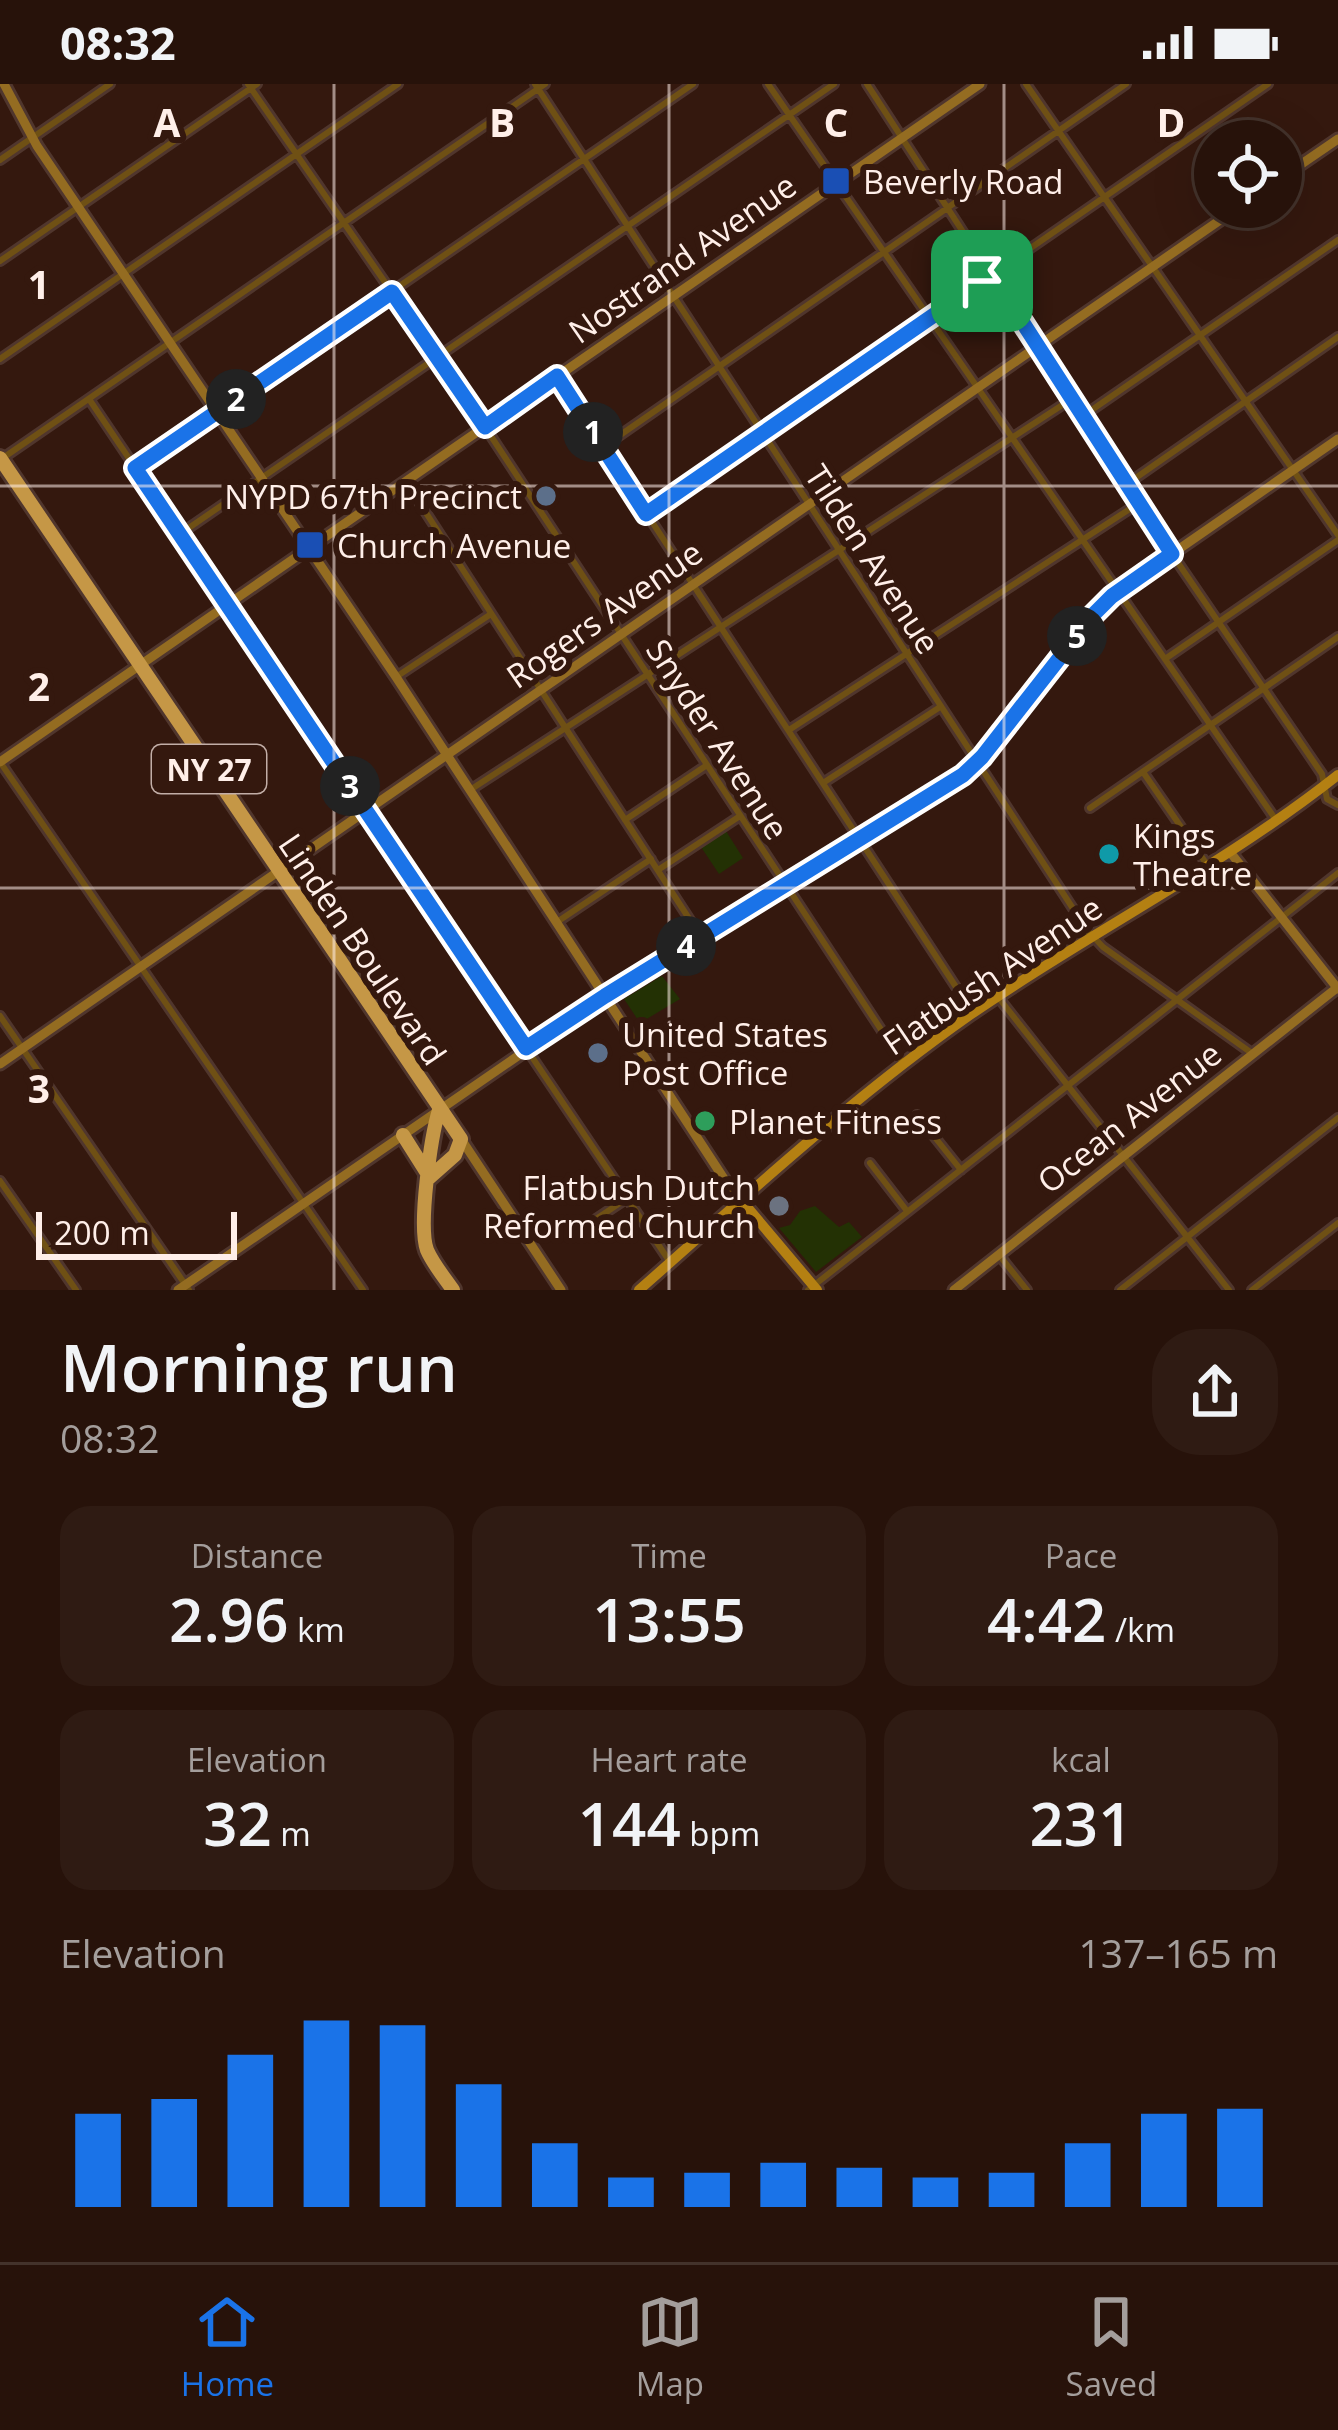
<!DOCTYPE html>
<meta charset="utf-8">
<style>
:root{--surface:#27120a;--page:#2f1b13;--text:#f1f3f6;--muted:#a49e9c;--line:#43322b;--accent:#1a73e8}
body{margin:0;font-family:"Open Sans",sans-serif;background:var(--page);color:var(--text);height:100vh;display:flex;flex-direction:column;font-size:45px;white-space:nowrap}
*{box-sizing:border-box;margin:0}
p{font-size:39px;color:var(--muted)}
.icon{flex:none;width:66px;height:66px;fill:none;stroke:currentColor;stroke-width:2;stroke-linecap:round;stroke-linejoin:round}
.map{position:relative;height:1206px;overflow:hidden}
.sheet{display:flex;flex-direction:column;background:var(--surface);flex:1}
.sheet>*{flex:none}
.controls{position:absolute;left:1194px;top:36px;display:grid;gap:24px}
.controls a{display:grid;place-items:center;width:108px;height:108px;border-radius:50%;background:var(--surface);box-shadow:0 12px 48px #0002,0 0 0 3px var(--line);font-size:60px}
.scale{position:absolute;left:36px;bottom:30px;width:201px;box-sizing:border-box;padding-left:12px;border:6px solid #ffefe9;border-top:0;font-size:33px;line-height:42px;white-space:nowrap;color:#ffefe9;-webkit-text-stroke:9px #34180e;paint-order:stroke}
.pin{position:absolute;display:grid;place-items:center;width:102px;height:102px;color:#fff;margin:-51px;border-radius:24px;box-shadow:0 6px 18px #0006}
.km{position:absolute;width:60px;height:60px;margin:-30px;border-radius:50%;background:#222;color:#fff;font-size:33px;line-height:60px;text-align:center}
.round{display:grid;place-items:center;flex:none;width:126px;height:126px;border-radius:48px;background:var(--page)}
.headline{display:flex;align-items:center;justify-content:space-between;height:204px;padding:0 60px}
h1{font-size:66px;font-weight:600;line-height:90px}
.metrics{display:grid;grid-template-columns:repeat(3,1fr);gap:18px;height:204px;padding:12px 60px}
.metrics div{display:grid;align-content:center;border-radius:30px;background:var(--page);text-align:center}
.metrics b{font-size:60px;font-weight:600}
.metrics small{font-size:33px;font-weight:400}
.metrics p{font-size:33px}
.chart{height:336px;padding:24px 60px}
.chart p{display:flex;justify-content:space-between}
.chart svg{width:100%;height:216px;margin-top:12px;stroke:var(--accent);stroke-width:6}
.status{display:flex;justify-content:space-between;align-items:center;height:84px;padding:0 60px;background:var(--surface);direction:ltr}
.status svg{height:33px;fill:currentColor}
.tab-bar{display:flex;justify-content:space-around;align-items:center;height:168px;border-top:3px solid var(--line);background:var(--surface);font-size:33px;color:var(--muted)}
.tab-bar a{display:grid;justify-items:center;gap:6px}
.tab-bar .current{color:var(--accent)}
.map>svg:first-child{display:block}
.green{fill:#233104}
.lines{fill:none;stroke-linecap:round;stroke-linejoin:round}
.street-casing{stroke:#50362d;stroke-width:12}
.secondary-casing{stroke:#50362d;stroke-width:15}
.primary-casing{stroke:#50362d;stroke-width:16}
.highway-casing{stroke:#50362d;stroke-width:20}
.street{stroke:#6f5014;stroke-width:6}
.secondary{stroke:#946c21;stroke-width:9}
.primary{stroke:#b48012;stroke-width:10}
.highway{stroke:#c59746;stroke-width:14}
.route-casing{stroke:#fff;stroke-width:24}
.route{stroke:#1a73e8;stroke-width:15}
.grid{fill:none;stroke:#ffefe9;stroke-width:3;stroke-opacity:0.55}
.transit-dot{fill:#1a4fb4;stroke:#34180e;stroke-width:4.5}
.service-dot{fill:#5c6f8a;stroke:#34180e;stroke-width:4.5}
.culture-dot{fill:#0f9aa8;stroke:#34180e;stroke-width:4.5}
.leisure-dot{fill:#2e9e5b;stroke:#34180e;stroke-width:4.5}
.worship-dot{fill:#6b7280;stroke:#34180e;stroke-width:4.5}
.labels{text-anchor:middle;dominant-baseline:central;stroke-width:12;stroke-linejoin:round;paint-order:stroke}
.shield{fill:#34180e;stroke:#c2aea7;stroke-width:3}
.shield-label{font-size:30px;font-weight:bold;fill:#ffefe9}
.poi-label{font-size:33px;fill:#ffefe9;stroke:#34180e;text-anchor:start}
.street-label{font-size:33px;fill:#ffefe9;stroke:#34180e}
.grid-label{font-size:39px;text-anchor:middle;font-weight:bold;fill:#ffefe9;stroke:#34180e;stroke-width:12;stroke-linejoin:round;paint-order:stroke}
</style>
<div class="status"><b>08:32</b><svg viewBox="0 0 49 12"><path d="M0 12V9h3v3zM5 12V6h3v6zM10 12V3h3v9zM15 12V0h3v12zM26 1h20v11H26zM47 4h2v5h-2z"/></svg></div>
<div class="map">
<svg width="1338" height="1206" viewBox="0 0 1338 1206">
<rect width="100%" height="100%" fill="#34180e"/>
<path class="green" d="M726,747L743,774L719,790L701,763Z
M662,892L680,915L640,939L624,915Z
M815,1122L839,1143L849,1138L862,1153L816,1188L779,1144L790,1141L800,1127Z"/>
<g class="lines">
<g class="street-casing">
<path id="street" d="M248,0L485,343L903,979
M535,0L1087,846L1103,863L1253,970
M768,0L1276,736
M867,0L1172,470L1322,690L1327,715L1338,721
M1026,0L1338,451
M0,76L110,0
M0,177L257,0
M0,275L398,0
M558,294L973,929
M89,315L670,1178
M1083,332L1338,156
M603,363L1126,0
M0,376L545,0
M135,384L693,0
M406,398L701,853
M1127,400L1338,253
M646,430L1268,0
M180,450L834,0
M1165,575L1338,456
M396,593L491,530
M789,646L1139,419
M0,678L363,1206
M1143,688L1208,782
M823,699L940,623
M470,706L1070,316
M1090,724L1338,553
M625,736L707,681
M658,786L740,732
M557,838L651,775
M998,913L1229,1206
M0,932L189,1206
M917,1031L961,1086
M870,1079L907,1127
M0,1097L76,1206
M584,1143L626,1115
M999,1171L1027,1206
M808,1206L1338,789
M1120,1206L1338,1034
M1252,1206L1338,1139"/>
</g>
<g class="secondary-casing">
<path id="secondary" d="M4,0L37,62L396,593L734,1110L742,1117
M1281,94L1338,55
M0,678L980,0
M1230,768L1338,905
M0,980L1239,123
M461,1055L561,1206
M178,1206L605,912L958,696L982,673L1111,512L1338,355
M954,1206L1338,903"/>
</g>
<g class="primary-casing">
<path id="primary" d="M742,1117L817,1206
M639,1206C746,1112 853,1013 970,931C1090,848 1223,782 1338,691"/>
</g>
<g class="highway-casing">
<path id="highway" d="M0,374L461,1055L455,1071L429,1094
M439,1026C431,1052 418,1142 427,1166C433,1180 444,1193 453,1206
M403,1051L427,1089"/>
</g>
<use href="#street" class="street"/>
<use href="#secondary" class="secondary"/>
<use href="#primary" class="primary"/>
<use href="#highway" class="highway"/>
</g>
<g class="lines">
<g class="route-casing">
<path id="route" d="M992,191L1172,470L1112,512L1094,530L982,673L963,691L605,912L526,964L135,384L392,208L485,343L557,292L646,430Z"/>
</g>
<use href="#route" class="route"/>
</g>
<path class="grid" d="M334,0V1206M669,0V1206M1004,0V1206M0,402H1338M0,804H1338"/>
<g class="transit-dot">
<rect x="821" y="82" width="30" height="30" rx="6"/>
<rect x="295" y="446" width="30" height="30" rx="6"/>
</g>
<g class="service-dot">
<circle cx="546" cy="412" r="12"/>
<circle cx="598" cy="969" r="12"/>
</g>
<circle class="culture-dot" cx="1109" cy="770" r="12"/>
<circle class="leisure-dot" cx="705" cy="1037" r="12"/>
<circle class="worship-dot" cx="779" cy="1122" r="12"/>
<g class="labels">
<rect class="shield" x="152" y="661" width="114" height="48" rx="9"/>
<g class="shield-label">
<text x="209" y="685">NY 27</text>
</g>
<g class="poi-label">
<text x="863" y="97">Beverly Road</text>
<text x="522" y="412" text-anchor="end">NYPD 67th Precinct</text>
<text x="337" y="461">Church Avenue</text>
<text x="1133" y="751">Kings<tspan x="1133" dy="38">Theatre</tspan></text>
<text x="622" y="950">United States<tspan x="622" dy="38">Post Office</tspan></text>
<text x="729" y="1037">Planet Fitness</text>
<text x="755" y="1103" text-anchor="end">Flatbush Dutch<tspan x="755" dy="38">Reformed Church</tspan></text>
</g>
<g class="street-label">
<text transform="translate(682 174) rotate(-35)">Nostrand Avenue</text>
<text transform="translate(873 475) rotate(57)">Tilden Avenue</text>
<text transform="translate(604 530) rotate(-35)">Rogers Avenue</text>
<text transform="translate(718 655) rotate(57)">Snyder Avenue</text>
<text transform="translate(363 865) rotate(56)">Linden Boulevard</text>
<text transform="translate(992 891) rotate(-34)">Flatbush Avenue</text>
<text transform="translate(1129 1033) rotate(-38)">Ocean Avenue</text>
</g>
</g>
<g class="grid-label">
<text x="167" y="53">A</text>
<text x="502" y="53">B</text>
<text x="836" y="53">C</text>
<text x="1171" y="53">D</text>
<text x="39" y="215">1</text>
<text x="39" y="617">2</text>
<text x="39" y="1019">3</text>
</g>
</svg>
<div class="controls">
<a><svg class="icon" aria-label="locate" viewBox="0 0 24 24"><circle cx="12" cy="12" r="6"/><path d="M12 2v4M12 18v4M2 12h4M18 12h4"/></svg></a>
</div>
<div class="scale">200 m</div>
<div class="pin" style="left:982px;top:197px;background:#1e9e55"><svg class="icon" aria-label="arrive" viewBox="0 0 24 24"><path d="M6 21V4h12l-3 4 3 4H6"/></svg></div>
<b class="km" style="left:593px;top:348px">1</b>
<b class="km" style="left:236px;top:315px">2</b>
<b class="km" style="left:350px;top:702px">3</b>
<b class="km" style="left:686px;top:862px">4</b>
<b class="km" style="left:1077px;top:552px">5</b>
</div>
<section class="sheet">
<div class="headline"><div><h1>Morning run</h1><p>08:32</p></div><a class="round"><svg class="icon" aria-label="share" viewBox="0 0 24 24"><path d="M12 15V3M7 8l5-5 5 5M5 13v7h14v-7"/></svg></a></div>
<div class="metrics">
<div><p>Distance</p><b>2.96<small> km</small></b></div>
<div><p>Time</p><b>13:55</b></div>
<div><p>Pace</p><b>4:42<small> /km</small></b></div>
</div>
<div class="metrics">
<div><p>Elevation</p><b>32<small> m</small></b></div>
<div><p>Heart rate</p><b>144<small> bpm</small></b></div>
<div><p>kcal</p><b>231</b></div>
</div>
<div class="chart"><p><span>Elevation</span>137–165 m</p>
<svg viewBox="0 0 160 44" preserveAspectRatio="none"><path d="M5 44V25M15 44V22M25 44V13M35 44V6M45 44V7M55 44V19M65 44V31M75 44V38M85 44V37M95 44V35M105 44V36M115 44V38M125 44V37M135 44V31M145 44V25M155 44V24"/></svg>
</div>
</section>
<nav class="tab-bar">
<a class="current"><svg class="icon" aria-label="home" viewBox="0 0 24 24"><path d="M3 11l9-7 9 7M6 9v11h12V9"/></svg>Home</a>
<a><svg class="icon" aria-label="map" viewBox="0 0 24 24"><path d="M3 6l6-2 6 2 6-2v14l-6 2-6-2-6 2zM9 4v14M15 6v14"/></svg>Map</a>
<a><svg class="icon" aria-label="saved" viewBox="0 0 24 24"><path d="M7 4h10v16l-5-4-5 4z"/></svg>Saved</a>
</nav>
